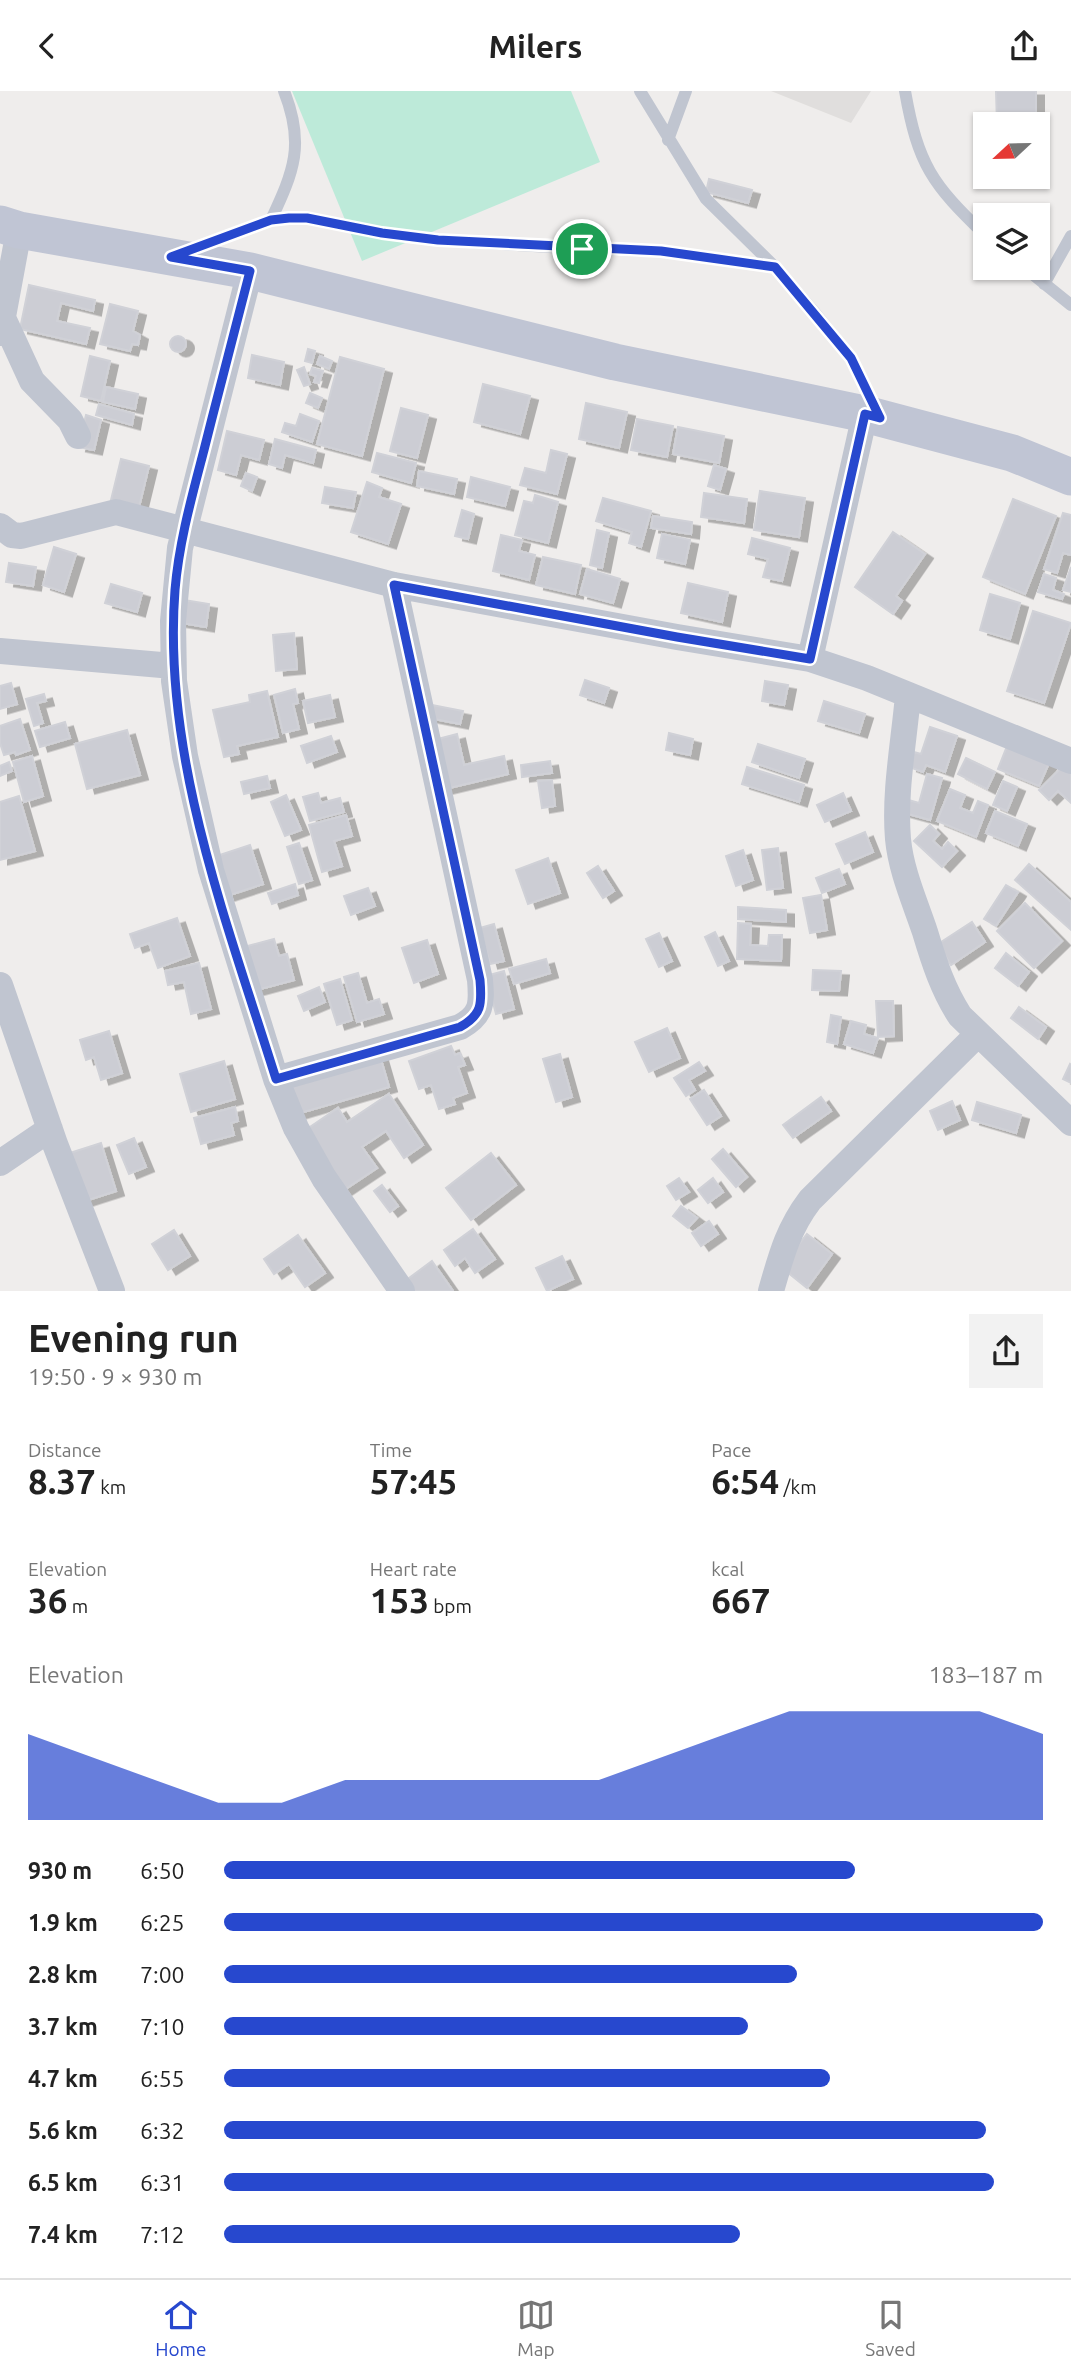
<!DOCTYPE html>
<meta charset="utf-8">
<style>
:root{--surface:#fff;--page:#f2f2f2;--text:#222;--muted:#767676;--line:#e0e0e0;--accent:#2748ce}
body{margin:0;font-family:Ubuntu,sans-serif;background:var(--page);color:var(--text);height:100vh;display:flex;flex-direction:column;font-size:26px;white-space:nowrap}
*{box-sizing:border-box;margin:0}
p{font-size:23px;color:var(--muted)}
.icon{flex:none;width:38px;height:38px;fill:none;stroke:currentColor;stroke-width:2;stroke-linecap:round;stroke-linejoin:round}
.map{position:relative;height:1200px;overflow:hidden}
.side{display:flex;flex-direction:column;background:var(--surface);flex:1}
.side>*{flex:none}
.needle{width:46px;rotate:248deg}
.tools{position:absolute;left:973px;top:21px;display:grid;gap:14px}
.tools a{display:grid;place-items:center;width:77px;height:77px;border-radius:0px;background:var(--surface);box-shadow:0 2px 5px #0004;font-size:35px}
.pin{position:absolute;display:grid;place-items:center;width:60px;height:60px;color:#fff;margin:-30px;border:4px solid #fff;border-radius:50%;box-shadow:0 2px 7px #0007}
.round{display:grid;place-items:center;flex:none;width:74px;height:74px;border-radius:0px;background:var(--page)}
.headline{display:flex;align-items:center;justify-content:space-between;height:119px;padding:0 28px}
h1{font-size:38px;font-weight:700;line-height:52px}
.metrics{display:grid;grid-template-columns:repeat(3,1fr);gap:10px;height:119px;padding:7px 28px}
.metrics div{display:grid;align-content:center}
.metrics b{font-size:35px;font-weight:700}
.metrics small{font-size:19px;font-weight:400}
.metrics p{font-size:19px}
.chart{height:196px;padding:14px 28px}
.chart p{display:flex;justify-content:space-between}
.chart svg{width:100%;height:126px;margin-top:7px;fill:var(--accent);opacity:.7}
ul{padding:0 28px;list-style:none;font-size:23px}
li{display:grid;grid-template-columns:112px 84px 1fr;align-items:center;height:52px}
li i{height:18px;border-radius:9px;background:var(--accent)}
header{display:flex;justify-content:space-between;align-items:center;height:91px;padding:0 28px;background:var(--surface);font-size:32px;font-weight:700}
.tab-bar{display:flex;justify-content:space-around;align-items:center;height:98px;border-top:2px solid var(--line);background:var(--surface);font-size:19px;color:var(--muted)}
.tab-bar a{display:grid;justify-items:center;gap:4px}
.tab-bar .on{color:var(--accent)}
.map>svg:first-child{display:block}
.education{fill:#e0dedd}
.green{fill:#bdead9}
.building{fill:#cccdd4;stroke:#d0d1d7;stroke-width:2;filter:url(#shadow)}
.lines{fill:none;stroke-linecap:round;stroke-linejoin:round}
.service{stroke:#c0c5d0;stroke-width:12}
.minor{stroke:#c0c5d0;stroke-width:26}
.secondary{stroke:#c0c5d4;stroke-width:37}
.route-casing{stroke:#fff;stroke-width:14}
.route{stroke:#2748ce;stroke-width:9}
</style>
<header><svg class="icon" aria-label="back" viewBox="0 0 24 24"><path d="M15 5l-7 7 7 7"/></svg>Milers<svg class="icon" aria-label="share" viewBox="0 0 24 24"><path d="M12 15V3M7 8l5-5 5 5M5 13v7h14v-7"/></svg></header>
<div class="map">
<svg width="1071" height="1200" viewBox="0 0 1071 1200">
<defs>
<filter id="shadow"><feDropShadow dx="8" dy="4.5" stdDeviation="0" flood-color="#0004"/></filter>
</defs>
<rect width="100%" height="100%" fill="#efedec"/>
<path class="education" d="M771,0H871L851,32Z"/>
<path class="green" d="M292,0H571L600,71L362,170Z"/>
<path class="building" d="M996,0H1036V33H997Z
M709,88L752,99L748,112L706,101Z
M29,194L95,209L93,220L61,212L57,230L90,237L86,253L20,238Z
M110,213L138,220L133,240L140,244L138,254L132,253L130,260L100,253Z
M170 253a8 8 0 1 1 16 0a8 8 0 1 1-16 0Z
M308,258L315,260L312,272L305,270Z
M252,264L284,271L280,294L248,287Z
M90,265L110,270L101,310L81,305Z
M320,265L332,270L329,278L317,273Z
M340,266L384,278L362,365L317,353Z
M304,276L310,293L304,295L297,279Z
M312,277L323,280L319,292L314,291L316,285L310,283Z
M483,293L530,305L520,343L474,331Z
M106,296L138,303L135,318L103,311Z
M310,302L322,307L318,317L306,312Z
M586,312L627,321L619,357L579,348Z
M99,313L134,323L132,334L96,324Z
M401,317L428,324L417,367L390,360Z
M300,323L319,330L312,351L282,341L285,332L296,335Z
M86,324L101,329L94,359L78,356Z
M637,328L673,335L667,366L631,359Z
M678,336L724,345L719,372L673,363Z
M227,340L264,349L259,369L241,364L236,384L218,379Z
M275,348L316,359L313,372L285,364L282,377L269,373Z
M551,359L567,363L557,403L520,394L525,377L546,382Z
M377,362L416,372L411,392L372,381Z
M121,368L149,375L139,416L111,409Z
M714,374L726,378L720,399L708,395Z
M419,380L457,388L454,403L417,395Z
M246,382L257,386L252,400L241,395Z
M471,386L510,396L505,415L467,406Z
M367,391L382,397L379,406L401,413L388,453L351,441Z
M325,396L356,401L353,417L322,412Z
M760,400L805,407L799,446L754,439Z
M704,402L747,408L744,432L701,426Z
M535,404L558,411L548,452L515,444L524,410L533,412Z
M603,407L651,420L641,456L629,452L632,441L596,430Z
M1013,408L1056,425L1025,503L983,486Z
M462,419L474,423L468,448L455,445Z
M1063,422L1071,424V464L1063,462L1057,482L1044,478Z
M653,425L692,431L691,443L651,437Z
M597,439L609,442L602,477L590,474Z
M893,441L925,463L896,505L902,510L893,523L855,496Z
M662,443L690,449L685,473L657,467Z
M501,444L522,449L519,460L535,464L529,489L493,480Z
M752,447L790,457L782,490L763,486L768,468L748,463Z
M54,456L76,463L64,501L43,494Z
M543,466L581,474L575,503L536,494Z
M9,472L36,476L33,495L6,491Z
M1071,476V501L1063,499Z
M587,478L620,488L613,512L580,503Z
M1044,483L1056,487L1053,499L1064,503L1062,508L1038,501Z
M688,492L728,501L722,531L681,522Z
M111,493L142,502L137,521L105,512Z
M990,503L1020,512L1010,548L980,539Z
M178,508L209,513L206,536L175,531Z
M1033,520L1071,532L1044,612L1007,600Z
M294,542L297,578L276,580L273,544Z
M585,589L609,597L604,612L580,604Z
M765,590L788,594L784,614L762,610Z
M11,592L17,613L0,618V595Z
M295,598L298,612L293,613L299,638L283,642L274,604Z
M267,600L278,646L237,655L239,663L224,666L213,619L250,611L249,604Z
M44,603L46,610L37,612L43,632L34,635L26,608Z
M330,604L335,626L308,632L303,610Z
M824,610L865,623L859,642L818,630Z
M427,613L463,620L460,633L424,626Z
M20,628L30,659L16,664L15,661L4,664L0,652V635Z
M65,631L70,647L40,656L35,640Z
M930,636L957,645L945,681L926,674L923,681L909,676L914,661L921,663Z
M127,639L140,684L87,698L75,653Z
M669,642L693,648L690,664L666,659Z
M457,643L464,674L504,665L508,683L445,698L434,649Z
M331,645L337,661L307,672L301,655Z
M758,653L805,668L799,687L752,671Z
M1007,655L1049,672L1039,695L998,678Z
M32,665L43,705L24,711L13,671Z
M966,667L995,681L987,698L958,683Z
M550,670L552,682L522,686L521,674Z
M9,671L12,680L0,685V675Z
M1064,674L1071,681V712L1058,700L1049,709L1039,699Z
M747,676L804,694L799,711L742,693Z
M927,683L942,687L930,729L901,721L905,708L919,712Z
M267,685L270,697L244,703L241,691Z
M552,689L555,715L542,717L538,690Z
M1003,690L1017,696L1007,720L993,714Z
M950,698L965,704L960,717L973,722L978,710L988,714L976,746L937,730Z
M318,702L321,712L340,707L344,721L310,730L303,706Z
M843,702L851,720L825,731L817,714Z
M286,704L301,739L285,745L271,711Z
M19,705L35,760L0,769V711Z
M995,720L1027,733L1018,755L986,742Z
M346,724L352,745L334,750L342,775L322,781L309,734Z
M930,734L939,743L933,750L942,758L948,751L957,760L942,776L914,750Z
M865,741L873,761L845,773L836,753Z
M299,752L312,789L299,793L287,756Z
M250,754L263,793L227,805L214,766Z
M778,757L783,797L767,799L762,759Z
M743,759L753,789L736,795L726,765Z
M548,767L560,802L528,813L516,779Z
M1029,773L1071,811V839L1015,789Z
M598,775L614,800L603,807L587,782Z
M839,778L845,793L822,802L816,787Z
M295,793L298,804L272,813L268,802Z
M1006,794L1018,801L996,835L984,828Z
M368,797L375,815L351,824L344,805Z
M821,804L827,839L810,842L803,807Z
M1025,812L1062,850L1034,877L997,840Z
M738,816L786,819V831L738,828Z
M177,827L190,865L158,877L149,852L135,857L130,843Z
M972,831L985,851L951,874L938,853Z
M738,832L751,833L750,854L768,855L769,844H782L781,870L737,868Z
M494,833L504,870L490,873L480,837Z
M715,841L729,870L718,875L705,846Z
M659,842L672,870L659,876L646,848Z
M274,848L279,865L287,863L294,889L253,900L240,857Z
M427,849L438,883L414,892L402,857Z
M1006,862L1029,881L1018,895L995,877Z
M546,868L550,882L514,893L509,878Z
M199,872L211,918L191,923L184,891L168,894L165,880Z
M813,879L841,880L839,900L812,899Z
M504,880L514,918L496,923L486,885Z
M358,882L367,912L379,908L384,923L357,931L344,886Z
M340,888L352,929L337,934L324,893Z
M319,896L325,911L304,920L298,905Z
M876,910H893L894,945L878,946Z
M1019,916L1046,936L1038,948L1011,927Z
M831,924L841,926L837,953L827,951Z
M851,930L866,934L864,943L878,947L873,962L844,953Z
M667,937L680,967L649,981L635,951Z
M109,940L122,982L101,989L94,966L86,969L80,949Z
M451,955L455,964L460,962L465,974L458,976L467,1002L453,1007L455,1013L439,1018L431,994L419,998L409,970Z
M560,963L572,1006L556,1011L543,968Z
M380,965L389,996L297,1023L287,992Z
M224,970L235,1008L191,1021L180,983Z
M699,971L705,980L689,989L695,999L686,1005L674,987Z
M1070,973L1071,974V992L1063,988Z
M704,999L721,1025L707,1034L690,1008Z
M389,1003L423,1054L404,1067L386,1040L362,1056L377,1077L344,1099L304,1040L338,1017L347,1031Z
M821,1006L831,1020L793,1047L783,1034Z
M952,1010L960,1029L938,1039L930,1020Z
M977,1011L1021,1024L1016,1042L972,1029Z
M235,1016L238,1030L231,1032L234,1044L201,1053L194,1027Z
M134,1047L146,1076L129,1083L117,1054Z
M101,1052L116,1100L82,1111L67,1063Z
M723,1058L747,1086L736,1096L712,1068Z
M491,1062L516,1094L471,1129L446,1097Z
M679,1087L689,1101L676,1109L667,1095Z
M713,1087L723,1101L708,1112L698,1099Z
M382,1094L398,1115L390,1121L374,1100Z
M681,1115L697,1127L688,1137L673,1125Z
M709,1130L718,1143L701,1155L692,1142Z
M473,1138L495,1168L475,1182L465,1167L455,1175L444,1159Z
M174,1139L190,1165L168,1179L152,1153Z
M807,1143L832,1163L807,1197L781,1176Z
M298,1144L325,1182L305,1196L289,1173L274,1183L264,1168Z
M562,1165L573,1188L547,1200L536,1177Z
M432,1170L453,1200H412L405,1190Z"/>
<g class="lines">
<path class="service" d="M640,0L706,108L775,176L815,222L851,267L875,318
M905,0C918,74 932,93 985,144
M668,49L686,0
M271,129C294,80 305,53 284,0
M189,159L271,129L289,127H307L382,142L438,149L582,158L661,160L775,176
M1025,177L1071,214
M1044,193L1071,145"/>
<path class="minor" d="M250,180L180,457L173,530L174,590L185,665L211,779L276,988L296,1037L324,1087L402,1200
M3,227L32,290L70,329L78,345
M0,242L19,139
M0,435L12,444L21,445L116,421L394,494L677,546L810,568L867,587L1071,670
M0,560L173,575
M810,568L865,323
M908,604C904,651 894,701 898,748C901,780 915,811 925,841C934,871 943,899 960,925L1071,1032
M0,894L55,1053L112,1200
M276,988L460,936C482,924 482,913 480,889L394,494
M0,1072L50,1038
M771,1200C781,1165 788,1138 810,1109L978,943"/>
<path class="secondary" d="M0,133L19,139L250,180L615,271L865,323L1012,362L1071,386"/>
</g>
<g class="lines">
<g class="route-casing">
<path id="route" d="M289,127H307L382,142L438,149L661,160L775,176L851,267L880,327L865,323L810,568L677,546L394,494L480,889C482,913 482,924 460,936L276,988C227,831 162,665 175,499C179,451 192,405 204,359C219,299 235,239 250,180L171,166L271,129Z"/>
</g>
<use href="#route" class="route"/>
</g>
</svg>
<div class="tools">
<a><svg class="needle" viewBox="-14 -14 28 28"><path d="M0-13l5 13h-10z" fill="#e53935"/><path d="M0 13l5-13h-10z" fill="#767676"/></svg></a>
<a><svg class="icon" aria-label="layers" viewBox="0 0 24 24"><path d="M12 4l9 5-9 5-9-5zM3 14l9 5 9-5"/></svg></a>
</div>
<div class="pin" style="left:582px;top:158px;background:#1e9e55"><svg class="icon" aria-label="arrive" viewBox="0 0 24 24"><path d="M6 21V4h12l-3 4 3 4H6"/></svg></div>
</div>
<section class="side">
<div class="headline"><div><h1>Evening run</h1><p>19:50 · 9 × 930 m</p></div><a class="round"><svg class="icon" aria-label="share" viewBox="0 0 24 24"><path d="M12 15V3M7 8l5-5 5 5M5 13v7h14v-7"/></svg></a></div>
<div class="metrics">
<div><p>Distance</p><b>8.37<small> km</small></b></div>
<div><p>Time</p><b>57:45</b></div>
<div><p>Pace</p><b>6:54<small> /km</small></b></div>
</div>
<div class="metrics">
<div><p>Elevation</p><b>36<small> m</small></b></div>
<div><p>Heart rate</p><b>153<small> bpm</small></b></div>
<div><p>kcal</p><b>667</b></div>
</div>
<div class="chart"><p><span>Elevation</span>183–187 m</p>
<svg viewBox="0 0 160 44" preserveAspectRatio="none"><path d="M0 44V14L10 22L20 30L30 38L40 38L50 30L60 30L70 30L80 30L90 30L100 22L110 14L120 6L130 6L140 6L150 6L160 14V44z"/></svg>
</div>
<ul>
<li><b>930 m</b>6:50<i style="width:77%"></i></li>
<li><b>1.9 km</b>6:25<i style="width:100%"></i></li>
<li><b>2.8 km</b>7:00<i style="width:70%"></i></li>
<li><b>3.7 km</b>7:10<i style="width:64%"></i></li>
<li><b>4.7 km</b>6:55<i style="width:74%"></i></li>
<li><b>5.6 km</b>6:32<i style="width:93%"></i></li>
<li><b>6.5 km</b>6:31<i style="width:94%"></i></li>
<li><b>7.4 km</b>7:12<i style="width:63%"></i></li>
</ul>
</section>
<nav class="tab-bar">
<a class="on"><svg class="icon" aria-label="home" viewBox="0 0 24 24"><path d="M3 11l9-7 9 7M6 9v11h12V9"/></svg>Home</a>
<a><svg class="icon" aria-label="map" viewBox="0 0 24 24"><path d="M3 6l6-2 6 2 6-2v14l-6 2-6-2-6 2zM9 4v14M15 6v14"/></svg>Map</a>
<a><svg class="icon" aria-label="saved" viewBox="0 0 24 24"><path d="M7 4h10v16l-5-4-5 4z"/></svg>Saved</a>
</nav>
